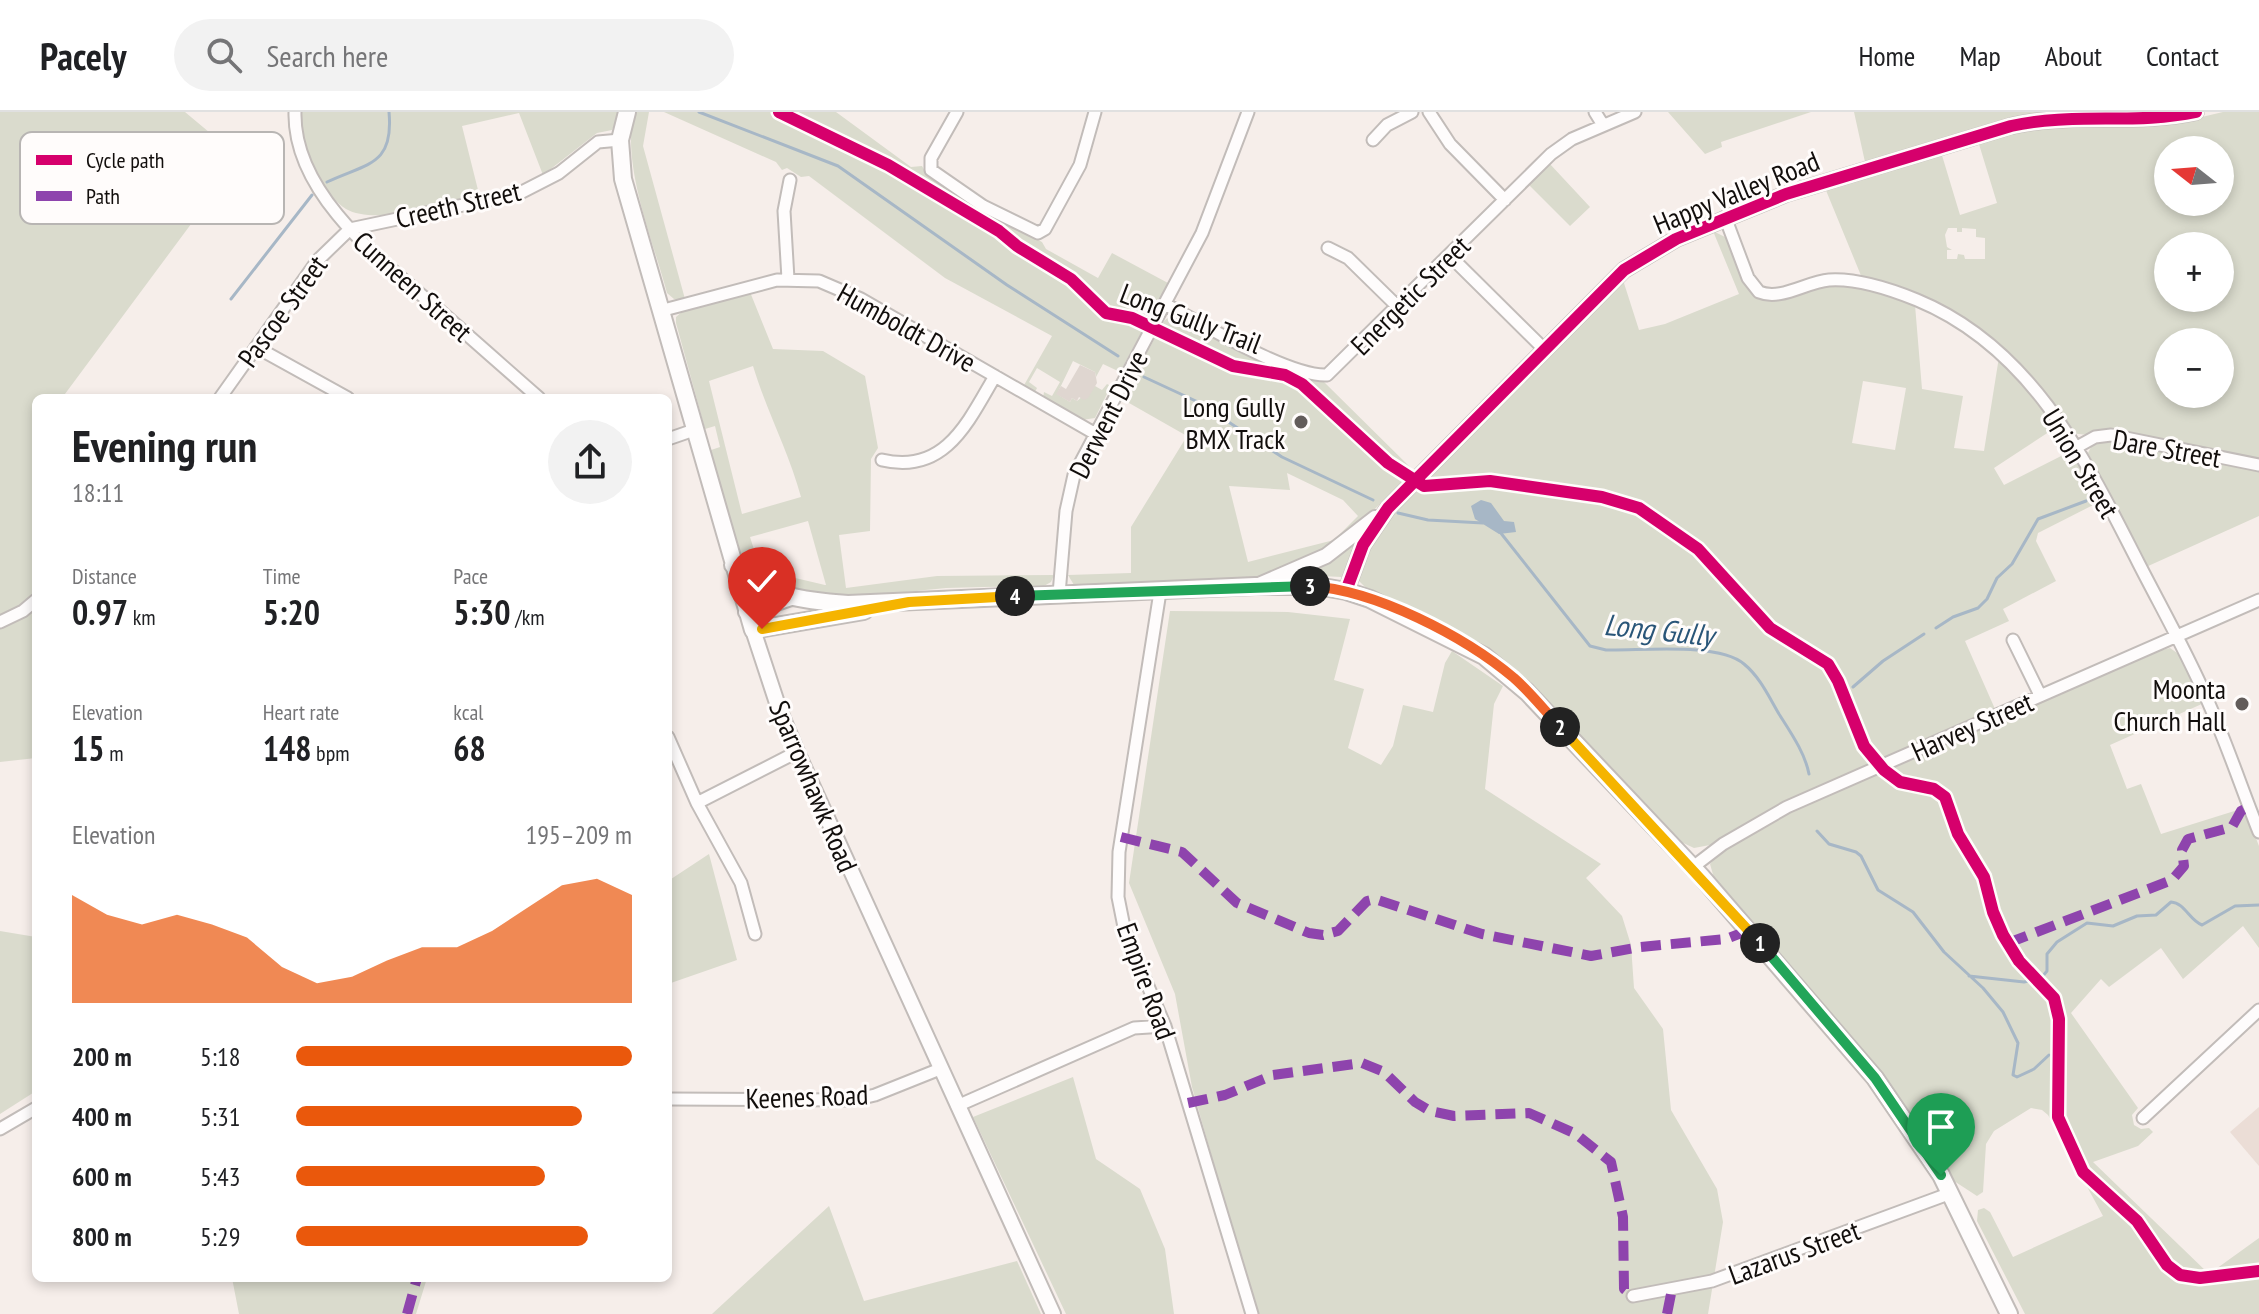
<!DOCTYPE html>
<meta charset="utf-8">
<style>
:root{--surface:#fff;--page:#f2f2f2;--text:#202124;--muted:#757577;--line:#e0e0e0;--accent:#ea580c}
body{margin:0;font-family:"PT Sans Narrow",sans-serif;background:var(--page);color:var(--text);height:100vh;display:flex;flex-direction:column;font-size:30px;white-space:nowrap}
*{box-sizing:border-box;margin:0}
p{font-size:26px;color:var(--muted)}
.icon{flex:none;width:44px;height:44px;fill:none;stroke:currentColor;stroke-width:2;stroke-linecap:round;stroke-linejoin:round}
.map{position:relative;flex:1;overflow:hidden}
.drawer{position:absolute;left:32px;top:282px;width:640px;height:888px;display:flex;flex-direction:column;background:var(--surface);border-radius:12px;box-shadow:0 4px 12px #0003}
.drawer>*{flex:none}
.needle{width:52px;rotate:287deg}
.buttons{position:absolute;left:2154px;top:24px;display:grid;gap:16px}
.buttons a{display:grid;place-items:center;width:80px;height:80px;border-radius:50%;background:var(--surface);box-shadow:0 4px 12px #0003;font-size:40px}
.pin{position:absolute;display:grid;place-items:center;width:68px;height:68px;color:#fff;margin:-82px -34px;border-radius:50% 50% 50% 0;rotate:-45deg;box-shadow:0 0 8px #0007}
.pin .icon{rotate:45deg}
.km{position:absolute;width:40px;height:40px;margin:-20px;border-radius:50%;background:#222;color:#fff;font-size:22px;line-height:40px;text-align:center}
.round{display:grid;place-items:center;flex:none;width:84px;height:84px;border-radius:42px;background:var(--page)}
.overview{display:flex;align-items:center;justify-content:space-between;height:136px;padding:0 40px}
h1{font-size:44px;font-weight:700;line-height:60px}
.figures{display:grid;grid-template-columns:repeat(3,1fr);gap:12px;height:136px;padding:8px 40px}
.figures div{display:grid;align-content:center}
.figures b{font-size:34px;font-weight:700}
.figures small{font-size:22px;font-weight:400}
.figures p{font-size:22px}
.chart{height:224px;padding:16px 40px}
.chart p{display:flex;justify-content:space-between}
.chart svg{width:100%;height:144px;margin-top:8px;fill:var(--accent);opacity:.7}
ul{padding:0 40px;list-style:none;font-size:26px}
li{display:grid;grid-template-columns:128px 96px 1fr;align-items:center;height:60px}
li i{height:20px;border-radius:10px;background:var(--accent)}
header{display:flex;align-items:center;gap:48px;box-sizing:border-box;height:112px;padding:0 40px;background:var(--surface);border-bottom:2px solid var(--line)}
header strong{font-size:38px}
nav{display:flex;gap:44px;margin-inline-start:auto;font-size:28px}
.search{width:560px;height:72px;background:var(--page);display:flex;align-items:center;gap:20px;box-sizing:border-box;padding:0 28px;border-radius:44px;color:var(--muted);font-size:30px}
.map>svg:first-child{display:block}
.built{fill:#ebddd6}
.green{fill:#dadbcd;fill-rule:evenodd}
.water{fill:#a7b7c6}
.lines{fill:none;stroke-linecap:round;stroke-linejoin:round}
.stream{stroke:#a7b7c6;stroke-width:3}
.building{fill:#dfd6d0}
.minor-casing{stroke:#c2bcb9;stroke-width:15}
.tertiary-casing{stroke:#c2bcb9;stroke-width:18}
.secondary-casing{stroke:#c2bcb9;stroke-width:20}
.minor{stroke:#fefcfc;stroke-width:11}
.tertiary{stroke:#fefcfc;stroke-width:14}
.secondary{stroke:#fefcfc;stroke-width:16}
.quiet{stroke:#8e44ad;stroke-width:10;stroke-dasharray:20 10;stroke-linecap:butt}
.cycleway-casing{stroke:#fffcfb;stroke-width:17}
.cycleway{stroke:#d6006c;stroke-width:12}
.split-1-casing{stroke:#fff;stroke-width:16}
.split-2-casing{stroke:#fff;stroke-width:16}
.split-3-casing{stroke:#fff;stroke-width:16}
.split-4-casing{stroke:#fff;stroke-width:16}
.split-5-casing{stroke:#fff;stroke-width:16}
.split-1{stroke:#22a559;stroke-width:10}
.split-2{stroke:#f5b400;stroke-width:10}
.split-3{stroke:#f0652b;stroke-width:10}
.split-4{stroke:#22a559;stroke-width:10}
.split-5{stroke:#f5b400;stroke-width:10}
.poi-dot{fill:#625c5a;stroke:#fffcfb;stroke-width:3}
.labels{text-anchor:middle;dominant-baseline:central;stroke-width:6;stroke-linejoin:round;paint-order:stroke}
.street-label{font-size:28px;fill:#120e0c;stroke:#fffcfb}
.poi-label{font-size:28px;fill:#120e0c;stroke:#fffcfb;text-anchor:end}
.water-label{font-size:30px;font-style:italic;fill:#295578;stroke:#fffcfb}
.key{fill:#fffcfb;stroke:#b8b5b3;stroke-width:2}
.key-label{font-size:22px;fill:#120e0c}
</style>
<header>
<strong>Pacely</strong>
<div class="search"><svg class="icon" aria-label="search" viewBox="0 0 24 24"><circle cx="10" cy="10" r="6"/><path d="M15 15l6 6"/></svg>Search here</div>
<nav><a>Home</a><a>Map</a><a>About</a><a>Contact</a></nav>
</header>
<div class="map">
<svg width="2259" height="1202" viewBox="0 0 2259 1202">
<rect width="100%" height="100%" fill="#f6eeea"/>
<path class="built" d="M2259,995V1054L2230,1020Z"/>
<path class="green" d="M0,0H185L240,46L62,286H36V646L0,650Z
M301,0H620L612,18L597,21L543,63L519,1L462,14L480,86C447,92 375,114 346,97C336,91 328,79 321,70C307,50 300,24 301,0Z
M634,0H649L643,34L685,187H674L667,181C653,128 621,52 634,0Z
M664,0H836L911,55L922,54L926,61L971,93L1042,130L1046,137L1098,166L1112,141L1168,171L1120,260L1103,252L1096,265L1095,260L1073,249L1057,282L1070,290L1072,286L1077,289L1095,274L1102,278L1107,272L1111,274L1095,306L1082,308L1043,286L1044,280L1052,284L1060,270L1037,256L1029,270L1037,276L1035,280L1023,275L1052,224L945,166L809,64L801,65L787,56L782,58L776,50Z
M1668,0H1811L1721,30L1722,35L1705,42Z
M1854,0H2092L2019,6L1865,50Z
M2223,0H2259V348L2117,318C2103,316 2088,326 2075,321C2058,301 2043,278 2026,258C1981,208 1925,184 1862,166L1825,76L1941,40L1960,103L1997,91L1978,29L2049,14L2189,8ZM2168,38H2220V90H2168ZM1948,116H1957V120H1962V116L1976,117V125L1985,126V147H1965L1964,143L1958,142L1957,147H1947V138H1952L1947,135L1945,123ZM2168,134H2220V186H2168ZM2168,230H2220V282H2168Z
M1549,51L1590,95L1570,114L1528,72Z
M1713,119L1727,126C1735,143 1739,169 1753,182C1771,199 1793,179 1812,175C1847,168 1882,181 1915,193L1922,277L1963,284L1954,336L1984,339L1999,245L2058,314L1994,356L2004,373L2073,338L2101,389L2038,421L2036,429L2056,469L2003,497L2009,509L1965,529L1995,597L1796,685L1710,733L1694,736L1679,729L1510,553L1448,515L1367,477L1359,469L1358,465L1369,435L1393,399L1623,168L1639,218L1665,212L1739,182ZM1863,269L1906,276L1895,338L1852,331Z
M750,180L773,237L823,239L865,264L878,336L871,347L870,419L839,423L846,476L937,464L1054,463L1051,470L1044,474C1011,475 979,475 946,476C895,480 776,502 743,450C731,430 718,364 711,338L720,335L715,314L705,317L676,211V205L684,198ZM753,254C767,300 789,340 801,385L742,402L709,269ZM808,409L826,473H825L774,461L759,453L750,425Z
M1170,204L1179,205L1250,243L1324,270L1414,359L1341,430L1267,464L1132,473H1074L1068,463L1131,461V415L1187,324L1122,287L1164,209ZM1287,361L1343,388L1358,404L1334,428L1248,450L1229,374L1290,378Z
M2112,328L2259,358V404L2146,455L2088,341L2093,331Z
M1358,428L1342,465L1299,463Z
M1170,499L1288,500L1350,507L1334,568L1364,577L1348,636L1381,653L1393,634L1403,593L1433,600L1445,551L1452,539L1503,574L1494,592L1485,677L1601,752L1586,766L1622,804L1631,833L1634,876L1663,917L1671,998L1717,1077L1723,1110L1708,1202H1244L1234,1123L1192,975L1175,882L1129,771Z
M2170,536L2180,543L2204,591L2110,633L2127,677L2141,672L2161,722L2244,696L2259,734V836L2243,814L2183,867L2161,836L2109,875L2101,867L2071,901L2138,996L2132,1003L2134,1013L2141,1017L2149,1016L2153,1020L2138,1034L2093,1050L2209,1162L2259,1126V1202H2025L1977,1109L1978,1098L1984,1096L1990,1100L2013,1145L2103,1104L2048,1003L2042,998L2031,996L1994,1019L1986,1032L1983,1080L1977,1084L1954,1069L1913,1004L1875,953L1714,766L1710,752L1718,742L1784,703L2149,541Z
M709,742L737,848L668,872V769Z
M0,819L36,825V979L0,1002Z
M1073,965L1096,1047L1140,1077L1165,1137L1174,1202H1066L973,1005Z
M829,1094L864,1189L1017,1149L1041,1202H712Z
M232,1166H427L416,1202H239Z"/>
<path class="water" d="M1481,388L1491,391L1504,409L1514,410L1516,420L1499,422L1475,407L1471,394Z"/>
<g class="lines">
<path class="stream" d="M699,0L838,54L1007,173L1118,244
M327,70C367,51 394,54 389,0
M231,187L312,83
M1144,265L1198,290L1282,345L1373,388
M1398,401L1428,408L1483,411
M1500,420L1590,534L1606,538C1641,539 1718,530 1744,552C1760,565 1769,585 1779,602C1791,621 1805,641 1809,662
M1936,516L1953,505L1978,496L1987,487L1997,466L2012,452L2038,407L2086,389
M1853,575L1883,549L1924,522
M1817,719L1829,732L1856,740L1861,744L1878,778L1913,800L1944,840L1983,876L2003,900L2018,931L2013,963L2017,965L2034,957L2049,943
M1969,864L2024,870L2033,868
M2042,865L2047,859V842L2057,830L2087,811L2113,814L2137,804L2156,803L2171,790C2185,791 2189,808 2202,813L2235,794L2259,793"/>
</g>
<path class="building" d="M1080,253L1095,260L1097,271L1088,286L1084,288L1079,285L1077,289L1072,286L1070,290L1056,282L1061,274L1066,277Z"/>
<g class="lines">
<g class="minor-casing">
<path id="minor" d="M295,0C293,82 382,149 438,197C472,227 505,256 539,286
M957,0L931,46V58L983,94L1038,121L1045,117L1080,53L1095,0
M1429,0L1450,32L1505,88
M1595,0L1603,13
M1373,28L1387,13L1412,0
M1725,105L1748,166L1759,180C1781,189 1806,170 1829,168C1858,166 1890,177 1917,188C2031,235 2085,346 2138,450C2161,495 2186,539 2206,585C2226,629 2241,675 2259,720
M1328,136L1348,146L1398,195
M1449,143L1544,237
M788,167L784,99L790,68
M1165,192C1201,211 1289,265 1327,263L1551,42L1572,27L1635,0
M660,199L777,168L819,169L861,187L1094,321
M256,235L348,286
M220,286L317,149L350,117L520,81L559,61L598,30L620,28
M668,327L694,318
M2077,335L2095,325L2111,323L2259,353
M882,348C945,363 968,310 995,264
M1160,480L1119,740L1118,785L1125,820L1165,914L1252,1202
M1059,482L1066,399L1074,363L1202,121L1248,0
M0,510L23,499L36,488
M2013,528L2040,583
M668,625L697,691L741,771L755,822
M697,691L797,640
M1693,755L1723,732L1787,695L2259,488
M668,987L854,988L875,983L940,957
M957,994L1134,916L1165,914
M2143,1006L2259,898
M0,1017L36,996
M1633,1184L1712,1169L1951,1081"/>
</g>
<g class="tertiary-casing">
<path id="tertiary" d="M1259,473L1326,444L1375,406
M1346,479L1363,433L1388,396L1624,158L1676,127L1786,82L2011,14C2072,0 2136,13 2196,0
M753,518L779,597L797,640L1053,1202"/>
</g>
<g class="secondary-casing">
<path id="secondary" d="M627,0L620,28L623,67L753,518L864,499
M733,453C765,485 806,489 848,492L1255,474H1317L1346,479L1370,487L1484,544L1527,580L1701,764L1875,966L1941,1063L2009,1202
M747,500L791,485"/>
</g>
<use href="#minor" class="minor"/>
<use href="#tertiary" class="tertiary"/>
<use href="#secondary" class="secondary"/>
<path class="quiet" d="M1121,725L1182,740L1237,791L1309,821L1323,823L1338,819L1367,789L1375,787L1482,822L1591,844L1640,835L1726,827L1749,818
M2008,831L2172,768L2184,754L2182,738L2188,727L2232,715L2241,699L2249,695
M1188,991L1225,983L1273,963L1362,951L1384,960L1415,990L1430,999L1454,1004L1529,1001L1576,1022L1611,1050L1623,1105L1624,1177L1633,1184
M407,1202L417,1166
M1667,1202L1672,1177"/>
<g class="cycleway-casing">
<path id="cycleway" d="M779,0L888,53L999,119L1017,134L1071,167L1106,201L1132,206L1233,254L1285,263L1302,272L1388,351L1424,374L1490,369L1602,385L1639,396L1698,437L1770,516L1828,552L1838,569L1864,634L1884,658L1900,670L1934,677L1945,685L1958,722L1984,765L1993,800L2003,823L2019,849L2054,886L2059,907L2058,1005L2083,1060L2137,1109L2167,1153L2180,1163L2200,1166L2259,1159
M1346,479L1363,433L1388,396L1624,158L1676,127L1786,82L2011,14C2072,0 2136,13 2196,0"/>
</g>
<use href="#cycleway" class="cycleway"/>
</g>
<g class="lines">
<g class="split-1-casing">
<path id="split-1" d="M1760,831L1875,966L1941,1063"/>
</g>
<g class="split-2-casing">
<path id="split-2" d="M1560,615L1760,831"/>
</g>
<g class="split-3-casing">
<path id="split-3" d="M1310,474C1375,478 1464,524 1514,566C1531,581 1545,599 1560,615"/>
</g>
<g class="split-4-casing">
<path id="split-4" d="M1015,484L1310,474"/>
</g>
<g class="split-5-casing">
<path id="split-5" d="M762,517L909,490L1015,484"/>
</g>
<use href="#split-1" class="split-1"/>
<use href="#split-2" class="split-2"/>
<use href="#split-3" class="split-3"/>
<use href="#split-4" class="split-4"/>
<use href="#split-5" class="split-5"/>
</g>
<g class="poi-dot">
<circle cx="1301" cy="310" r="8"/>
<circle cx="2242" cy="592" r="8"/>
</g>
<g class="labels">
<g class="street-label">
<text transform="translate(1736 80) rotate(-22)">Happy Valley Road</text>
<text transform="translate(458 92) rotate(-13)">Creeth Street</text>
<text transform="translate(413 174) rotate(42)">Cunneen Street</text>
<text transform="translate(1410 183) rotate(-45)">Energetic Street</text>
<text transform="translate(282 199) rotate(-54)">Pascoe Street</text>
<text transform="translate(1191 206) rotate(21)">Long Gully Trail</text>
<text transform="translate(907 215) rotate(29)">Humboldt Drive</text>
<text transform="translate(1108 302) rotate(-63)">Derwent Drive</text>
<text transform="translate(2167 336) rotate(10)">Dare Street</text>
<text transform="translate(2081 351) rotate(59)">Union Street</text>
<text transform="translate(1972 614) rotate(-24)">Harvey Street</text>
<text transform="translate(814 674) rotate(67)">Sparrowhawk Road</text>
<text transform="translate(1147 869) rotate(70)">Empire Road</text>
<text transform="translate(807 984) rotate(-2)">Keenes Road</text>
<text transform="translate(1794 1140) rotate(-20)">Lazarus Street</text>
</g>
<g class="poi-label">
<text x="1285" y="294">Long Gully<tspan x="1285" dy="32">BMX Track</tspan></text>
<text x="2226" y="576">Moonta<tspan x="2226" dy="32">Church Hall</tspan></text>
</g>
<g class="water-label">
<text transform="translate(1659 517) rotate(6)">Long Gully</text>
</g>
</g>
<rect x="20" y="20" width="264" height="92" rx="12" class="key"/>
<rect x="36" y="43" width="36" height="10" fill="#d6006c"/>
<rect x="36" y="79" width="36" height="10" fill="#8e44ad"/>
<g class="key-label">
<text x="86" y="56">Cycle path</text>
<text x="86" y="92">Path</text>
</g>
</svg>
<div class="buttons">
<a><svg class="needle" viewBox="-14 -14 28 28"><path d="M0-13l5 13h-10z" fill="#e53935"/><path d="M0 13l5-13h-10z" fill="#757577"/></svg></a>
<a>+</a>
<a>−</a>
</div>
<div class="pin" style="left:1941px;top:1063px;background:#1e9e55"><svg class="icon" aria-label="arrive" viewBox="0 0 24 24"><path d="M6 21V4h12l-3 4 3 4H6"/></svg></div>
<div class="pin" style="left:762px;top:517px;background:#d93025"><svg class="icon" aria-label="check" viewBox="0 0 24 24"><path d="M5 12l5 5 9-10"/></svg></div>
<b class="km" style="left:1760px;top:831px">1</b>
<b class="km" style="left:1560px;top:615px">2</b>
<b class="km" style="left:1310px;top:474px">3</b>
<b class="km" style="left:1015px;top:484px">4</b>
<section class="drawer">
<div class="overview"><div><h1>Evening run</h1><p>18:11</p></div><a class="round"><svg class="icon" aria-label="share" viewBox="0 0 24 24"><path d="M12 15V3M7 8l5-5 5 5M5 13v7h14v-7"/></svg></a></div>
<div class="figures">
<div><p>Distance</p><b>0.97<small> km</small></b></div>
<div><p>Time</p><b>5:20</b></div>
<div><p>Pace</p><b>5:30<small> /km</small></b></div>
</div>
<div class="figures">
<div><p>Elevation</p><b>15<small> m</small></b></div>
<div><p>Heart rate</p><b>148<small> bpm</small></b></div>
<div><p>kcal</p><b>68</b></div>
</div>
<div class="chart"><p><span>Elevation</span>195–209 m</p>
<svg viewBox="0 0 160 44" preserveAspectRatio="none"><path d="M0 44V11L10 17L20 20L30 17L40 20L50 24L60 33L70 38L80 36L90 31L100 27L110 27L120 22L130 15L140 8L150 6L160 11V44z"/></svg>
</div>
<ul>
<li><b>200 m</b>5:18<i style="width:100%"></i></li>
<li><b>400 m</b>5:31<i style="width:85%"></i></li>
<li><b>600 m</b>5:43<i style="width:74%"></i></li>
<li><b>800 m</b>5:29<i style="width:87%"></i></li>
</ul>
</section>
</div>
